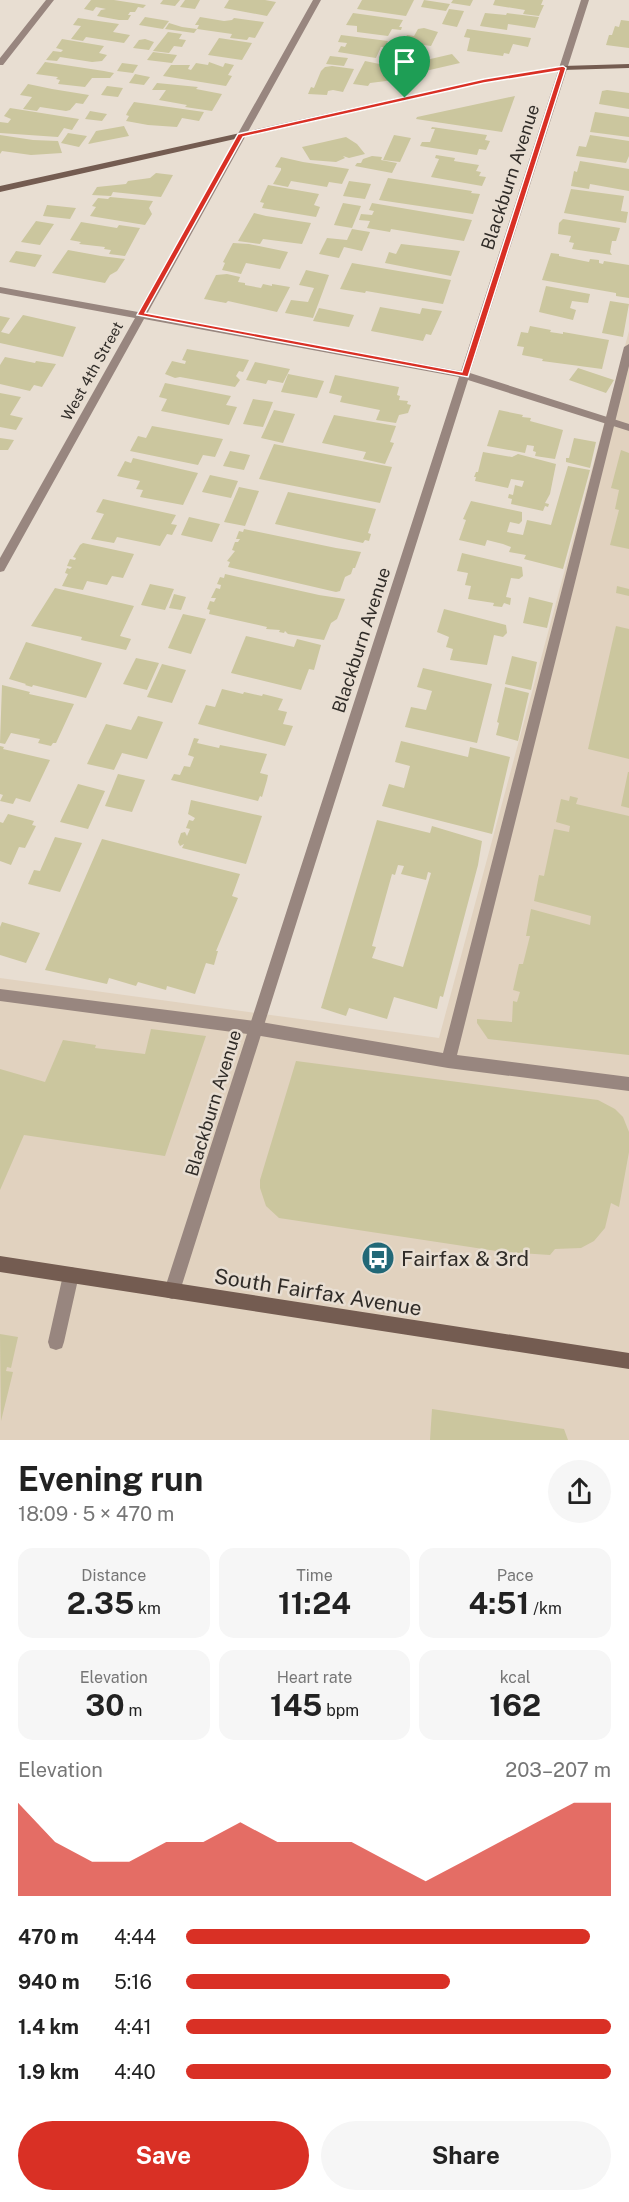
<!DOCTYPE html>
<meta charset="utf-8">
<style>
:root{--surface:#fff;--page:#f6f6f6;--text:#222;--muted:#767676;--accent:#d93025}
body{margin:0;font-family:"Public Sans",sans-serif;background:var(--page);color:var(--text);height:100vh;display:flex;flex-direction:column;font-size:22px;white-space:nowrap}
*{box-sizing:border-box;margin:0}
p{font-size:20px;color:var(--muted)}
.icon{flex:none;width:33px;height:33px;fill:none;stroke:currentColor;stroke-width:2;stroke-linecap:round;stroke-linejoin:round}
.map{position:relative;height:1440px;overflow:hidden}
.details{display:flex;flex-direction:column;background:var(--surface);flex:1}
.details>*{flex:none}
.pin{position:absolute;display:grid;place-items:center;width:51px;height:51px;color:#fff;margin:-62px -26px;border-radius:50% 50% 50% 0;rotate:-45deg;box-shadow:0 0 6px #0007}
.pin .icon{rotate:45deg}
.round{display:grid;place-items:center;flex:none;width:63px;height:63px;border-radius:32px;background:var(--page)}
.headline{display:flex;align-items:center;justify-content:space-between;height:102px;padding:0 18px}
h1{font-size:33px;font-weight:700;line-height:45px}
.stats{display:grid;grid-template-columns:repeat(3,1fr);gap:9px;height:102px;padding:6px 18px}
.stats div{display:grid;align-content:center;border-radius:15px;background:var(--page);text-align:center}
.stats b{font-size:30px;font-weight:700}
.stats small{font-size:16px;font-weight:400}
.stats p{font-size:16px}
.chart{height:168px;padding:12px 18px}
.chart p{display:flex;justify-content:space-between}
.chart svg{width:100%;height:108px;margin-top:6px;fill:var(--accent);opacity:.7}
.cta{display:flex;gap:12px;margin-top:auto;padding:12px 18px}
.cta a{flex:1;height:69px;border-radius:36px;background:var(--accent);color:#fff;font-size:24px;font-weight:700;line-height:69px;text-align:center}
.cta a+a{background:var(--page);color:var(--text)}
ul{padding:0 18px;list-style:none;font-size:20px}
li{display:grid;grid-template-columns:96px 72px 1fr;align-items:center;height:45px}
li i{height:15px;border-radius:8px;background:var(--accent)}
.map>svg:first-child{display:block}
.built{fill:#e1d2bf}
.building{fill:#cbc69e;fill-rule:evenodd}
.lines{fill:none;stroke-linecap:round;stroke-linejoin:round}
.lane{fill:#98867f;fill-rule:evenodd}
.street{fill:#98867f;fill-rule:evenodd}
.secondary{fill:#745c51;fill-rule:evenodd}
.route{fill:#d93025;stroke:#fff;stroke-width:1.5;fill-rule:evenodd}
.labels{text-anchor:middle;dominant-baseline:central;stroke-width:5;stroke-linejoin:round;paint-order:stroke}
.far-street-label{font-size:15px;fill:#302c28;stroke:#e8ded2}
.street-label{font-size:18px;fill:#302c28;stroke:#e8ded2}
.near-poi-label{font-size:21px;fill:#302c28;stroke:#e8ded2;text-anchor:start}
.near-street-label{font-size:21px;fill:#302c28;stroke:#e8ded2}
</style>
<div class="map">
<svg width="629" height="1440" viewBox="0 0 629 1440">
<rect width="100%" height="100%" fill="#e8ded2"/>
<path class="built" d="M629,331V1440H0V978L439,1038Z"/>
<path class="building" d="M91,0H114L146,5L143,8L138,7L135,12H130L128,15H131L128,20H119L97,16L101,10L106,9L96,7L93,11L84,9Z
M163,0H180L175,6L160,4Z
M185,0H200L195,9L180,7Z
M229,0H265L276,2L267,16L224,8Z
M362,0H414L406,16L357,9Z
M424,0L450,4L446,11L421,7Z
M453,0H473L470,6L451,3Z
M495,0H543L541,5H544L539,16L523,14L525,10L493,5Z
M449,9L464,11L457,27L442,24Z
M353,13L403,20L399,27H402L401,30L392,29L388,36L357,32V26L346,25Z
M485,13L506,15L507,13L539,17L535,28L508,24L507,30L480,26Z
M145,17L169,21L163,29L139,25Z
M200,17L224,21L232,20L234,18L264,22L255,38L249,37L247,40L230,38L232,34L197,29L199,25H195Z
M78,18L119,24L113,32L130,35L124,43L86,37L83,41L71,39L81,26L73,25Z
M621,20L629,21V48L606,45L609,35H612L615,26L619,27Z
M169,23L182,27L197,29L194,33L165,29Z
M424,28L438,32L431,46L403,42L407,35L414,36L418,29Z
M467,29L517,36L531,38L528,47L513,44L509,54L504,53L503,56L467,51L470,38L464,37Z
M168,32L182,34L179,39L186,40L182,47L174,46L169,53L153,51Z
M341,35L388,41L387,43L393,44L391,47H381L376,58L338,52L341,46L345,47L347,43L338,42Z
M219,38L252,43L242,60L208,55Z
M62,39L104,46L99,53L107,55L102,61L92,62L60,57L57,61L46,60L53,51L61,52L63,50L56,48Z
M145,39L154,42L149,50L133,48L139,40Z
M153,52L177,55L172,63L147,60Z
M452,54L460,63L421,72L426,60Z
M330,56L348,58L344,66L326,64Z
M399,56L415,58L411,67L395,65Z
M365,61L394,67L400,66L394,80L370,83L368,86L353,84Z
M45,62L104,71L114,73L110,78H92L85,87L58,84L60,80L56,79L58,77L36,74Z
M209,62L223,67L225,63L234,65L228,75L232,76L226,86L163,76L171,65H190L188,69L191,70L196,63L208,65Z
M122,63L138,65L133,73L117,71Z
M332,66L354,69L343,92L333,90L328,91L327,95L308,94L311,87L314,88L321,71L325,67Z
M402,67L418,69L415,76L397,79Z
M135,74L150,77L144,85L129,83Z
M157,83L198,87L196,89L222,94L212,111L185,107L187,105L159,100L166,90H152Z
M28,84L52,89L89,95L83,104L76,103L70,110L66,111L40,107L37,111L23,109L32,97L20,95Z
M107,86L123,88L118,97L101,95Z
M607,90L629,93V109L599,104L602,91Z
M515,96L502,132L416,119L417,117Z
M134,102L204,112L199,121L182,118L177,127L148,125L126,121L129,116L126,115L128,111Z
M10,108L79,119L72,130L64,128L58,137L0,133V122L8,123L11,119L4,116Z
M90,111L107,114L102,121L85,119Z
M595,112L629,117V137L590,132Z
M124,126L129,136L88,144L96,131Z
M432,127L487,135L485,140L490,141L486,150L479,149L477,155L420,146L422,142H430L435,129H431Z
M68,133L87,136L79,147L61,143Z
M0,135L33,140L58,141L62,153L31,155L2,151L0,154Z
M394,135L411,138L400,162L383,160Z
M590,135L629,141V156L626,163L576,156L579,146L586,147Z
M346,137L357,144L365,154L349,158L343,156L345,158L336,162L310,160L302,147Z
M436,155L455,158L454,161L479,165L476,171L481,172L479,176L486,177L482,186L431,177L439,159L435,158Z
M372,156L382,157L381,160L397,163L392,173L355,166L357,163H361L363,159Z
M281,157L303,162L349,169L342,184L329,182L327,187L291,181L288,187L273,184L281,170V168L275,167Z
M580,161L629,169V191L590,184L589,189L571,186L574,171L577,172Z
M156,173L173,175L161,197L113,192L111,196L92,195L97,187L126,184L128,181L150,178Z
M388,178L472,191L471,193L480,194L473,214L379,200Z
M349,181L371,184L365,199L343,196Z
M268,185L319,194L314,205L320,207L316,217L262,208L264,203L260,202Z
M571,189L624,196L621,211L628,212L626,223L564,213Z
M110,197L153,201L149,208L152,214L145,225L90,216L96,207L92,206L98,198L108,199Z
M343,203L361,206L352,228L334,225Z
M372,203L472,220L464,241L391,229L390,232L367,228L370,221L359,220L361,214L372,215L374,211L369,210Z
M47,205L76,208L70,219L43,216Z
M254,213L266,216L311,223L302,244L263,239L260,244L238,241Z
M563,219L620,228L616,241H612L610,252L612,255L572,249L574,243L569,242L571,236L558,234L559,223Z
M36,221L54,224L40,245L21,242Z
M81,222L117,228L119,225L140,228L125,256L109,254L111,250L104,249L105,247L79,244L81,242L70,240Z
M352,229L370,232L362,251L344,247L339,258L319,254L327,238L347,240Z
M233,243L249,244L288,252L280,269L246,263L241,274L222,270L225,263L223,262Z
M401,244L460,251L451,276L385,263L389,252L396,254Z
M68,250L101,256L125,259L117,271L110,275L105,283L52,273Z
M16,251L42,255L35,267L9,262Z
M551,253L559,254V256L589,262L590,259L599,260V263L603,264L604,261L629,265V298L616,296V293L542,280Z
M352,263L451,280L443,304L366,291L365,293L340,289Z
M306,270L329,275L313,318L285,313L291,300L308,302L314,288L299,285Z
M227,274L240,277L238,282L245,283V285L261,288L263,284L272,286V284L290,287L277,312L228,301L226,303L204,299L216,275Z
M546,286L590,294L588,303L572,301L570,308L576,310L573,320L539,312Z
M610,301L629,304L623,337L602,333Z
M380,307L420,314L422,308L442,311L431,335L426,334L423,341L371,331Z
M319,308L354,315L349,327L313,321Z
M23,315L76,327L63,357L0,343V316L10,318L1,332L9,334Z
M530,326L551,330L550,332L563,334V332L609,340L602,369L542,361L543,359L522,355L524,347L517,346L521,332L528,333Z
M187,349L249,360L243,372L239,371L236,376L240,380L235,387L180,377L175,378L165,374L172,361L185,364L186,361L182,360Z
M5,357L35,363L36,361L56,364L42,387L34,385L30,391L0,384V365Z
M255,362L290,369L283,383L268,380L266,384L246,380Z
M578,368L614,380L606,393L569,380Z
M288,374L324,381L317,398L281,392Z
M335,375L399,387L397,395L400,396L399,400L408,401L407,404L411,405L408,413L399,415L396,423L376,420L380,410L340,402L342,396L329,393Z
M165,383L231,396L226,405L237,407L229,425L161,411L167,399L159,397Z
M0,393L21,397L10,415L23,418L16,430L0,427Z
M253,399L273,402L263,427L243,424Z
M274,410L295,414L283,443L261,438Z
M499,410L523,415L522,417L531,418L530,421L563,430L555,459L535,456L536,452L533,451L534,446L527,445L525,453L487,446Z
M334,415L396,426L390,442L394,443L385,464L363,459L366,452L322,443Z
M152,426L223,439L215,457L203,455L198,465L130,451L138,436L146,438Z
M0,438L14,440L8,450H0Z
M574,438L596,442L590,468L566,462V458H569Z
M274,444L392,467L380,503L259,479Z
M621,450L629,453V549L610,545L619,510L615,509L619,490L611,488Z
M230,451L250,455L244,470L223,466Z
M483,452L512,457L518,454L556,464L550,494L545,503L549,504L548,507L545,506L543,511L511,504L512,499L508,498L509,494L513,495L515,485L522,487L524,481L511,479L508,488L475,481L476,477H474L476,472H478Z
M133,458L198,473L183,505L140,497L143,490L136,489L140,481L117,476L125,461L131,463Z
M568,466L590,470L563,569L524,559L526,555L509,552L511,547L503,544L487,540L485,546L459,540L466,520L463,519L471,501L522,512V521L519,524L510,522L507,532L523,535L527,520L551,525Z
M210,475L238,481L231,498L202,492Z
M239,487L259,491L245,526L224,522Z
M288,492L376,509L368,533L371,534L369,541L365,540L363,543L275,524Z
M103,499L176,515L171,524L177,525L172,535L167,534L160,546L117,537L114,543L91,539L104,514L96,512Z
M189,517L220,524L212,542L181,535Z
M244,529L336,548L361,552L355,568H353L351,574L345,577L340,591L336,592L228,567L230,562L227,561L235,551L232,550L235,542H238L240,539H236L239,531L243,532Z
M83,543L134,554L123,578L112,576L107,585L87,581L83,590L62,586L68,574L65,573L67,568L70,569L72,567L67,566L70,559L75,560L76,558L73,557L80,545Z
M462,553L522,567L523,576L519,579L511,578L506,597L511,598L510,605L504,603L502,607L493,606L494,603L468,599L471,586L465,585L468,573L457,571Z
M225,574L319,595L345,599L337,619L331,623L324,640L288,634L285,631L284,633L279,632L280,630L266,629L267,627L209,614L210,610L207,609L210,601L214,602L216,598H211L216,588L220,589L221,585L217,584L220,577L224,578Z
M150,584L174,589L165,610L141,605Z
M617,586L629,589V596L616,593Z
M55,588L134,606L120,636L131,639L126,650L81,640L82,637L31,626Z
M174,594L186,597L181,610L169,608Z
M529,597L553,603L547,628L523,623Z
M444,609L506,625L507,633L503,637L494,635L487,665L450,660L453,649L446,647L449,637L437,632Z
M183,614L206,619L191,654L168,648Z
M616,626L629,629V759L588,749Z
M246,636L294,647L297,639L321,645L314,670L309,669L301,690L231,673Z
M26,642L102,663L86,698L33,685L32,687L25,685L26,684L9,679Z
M512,656L537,662L531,690L505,684Z
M136,658L159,663L147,690L123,684Z
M162,664L186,670L172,703L147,697Z
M423,668L492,684L477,743L405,727L411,707L426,710L432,691L417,687Z
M2,685L30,692L29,694L74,704L56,743H53L51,746L38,743L40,739L11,733L5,744L0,743Z
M505,687L529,693L518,741L496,735L499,723L497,722Z
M222,689L243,694L244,692L262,696L263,694L283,699L278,710L287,712L283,724L293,726L285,746L198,724L206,705L215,707Z
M138,716L163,722L147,759L122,753L114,770L87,764L106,724L131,730Z
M194,738L199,739L197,743L219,748L220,745L267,754L260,773L268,775L267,780L262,797L260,796L258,801L171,780L174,774L180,775L184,766L190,767L194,757L188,755Z
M401,741L468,757L470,747L510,757L492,834L382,806L389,784L404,788L410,766L395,762Z
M0,746L4,747L3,749L50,760L30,802L16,798L13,804L0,801L3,795L0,794Z
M628,772H629V808L621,806Z
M118,774L145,780L132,812L105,806Z
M78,784L105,791L88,829L60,822Z
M570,796L578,798L576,804L629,816V1055L488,1039L477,1023V1019L512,1022L513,1001L517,1002L520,992L513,990L519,964H523L530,936H526L531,909L590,925L591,916L534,901L539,875L544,876L554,829L569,832L570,826L556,822L561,799L569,801Z
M191,800L262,816L246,864L182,848L184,844L180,846L178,842L181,833L185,832L187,836L190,829L186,828L189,820L193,821L195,818L188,814Z
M8,814L34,821L32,825L36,826L25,848L19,847L11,865L0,861V822L3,823Z
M377,820L430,833L432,826L482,841L478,865L443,997L440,996L437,1009L394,997L387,1019L349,1008L346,1016L321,1008ZM398,865L404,866L401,874L426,880L428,872L431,873L403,967L372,958L376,947L372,946L392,874L395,875Z
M55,837L82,843L60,892L28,884L34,870L40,871Z
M102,839L240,874L232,896L238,898L216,951H218L214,965L206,963L195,994L167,986L166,990L138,982L136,986L109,978L107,984L45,970Z
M2,922L40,933L26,963L0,955V927Z
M151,1029L206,1036L165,1156L24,1135L0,1190V1069L45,1082L63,1040L96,1045L95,1048L145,1054Z
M296,1061L598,1100L615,1109L623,1117L629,1132V1152L619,1207L611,1203L605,1228L594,1241L581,1248L555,1249L550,1255L503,1252L279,1218L266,1206L260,1188V1180Z
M0,1334L18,1337L11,1368L7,1367L6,1371L13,1372L1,1421Z
M432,1409L564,1429L568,1440H430Z"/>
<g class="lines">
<path class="lane" d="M629,344V366L457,1055L629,1077V1091L448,1068L255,1035L0,1001V989L255,1021L443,1053L624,347Z
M71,1267L77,1269L79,1275L64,1342L62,1348L56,1350L50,1348L48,1342L63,1275L65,1269Z"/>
<path class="street" d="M46,0H54L3,65H0V58Z
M313,0H321L147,314L461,371L581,0H589L470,373L629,424V431L468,380L180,1291L178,1297L172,1299L166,1297L164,1291L459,377L144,319L4,571L0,572V558L135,318L0,293V287L138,312Z"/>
<path class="secondary" d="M629,64V68L563,70L484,83L0,192V186L484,79L563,66Z
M0,1256L629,1353V1369L0,1272Z"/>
</g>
<path class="route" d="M563,66L566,68L468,377L137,315L238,134L484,79ZM559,71L462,372L145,313L243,137L484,83Z"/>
<defs>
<g id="bus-disc" transform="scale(1.725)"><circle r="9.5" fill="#226877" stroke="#e8ded2"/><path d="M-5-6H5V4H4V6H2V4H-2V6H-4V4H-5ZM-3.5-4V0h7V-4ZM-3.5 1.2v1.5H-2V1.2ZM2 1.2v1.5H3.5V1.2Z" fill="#fff"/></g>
</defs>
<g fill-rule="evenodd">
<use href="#bus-disc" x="378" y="1258"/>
</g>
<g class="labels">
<g class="far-street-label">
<text transform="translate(92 371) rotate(-61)">West 4th Street</text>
</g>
<g class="street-label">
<text transform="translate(510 177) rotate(-72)">Blackburn Avenue</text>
<text transform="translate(361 640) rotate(-72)">Blackburn Avenue</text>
<text transform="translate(213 1103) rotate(-73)">Blackburn Avenue</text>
</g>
<g class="near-poi-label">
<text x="401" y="1258">Fairfax &amp; 3rd</text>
</g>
<g class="near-street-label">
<text transform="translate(318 1292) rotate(9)">South Fairfax Avenue</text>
</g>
</g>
</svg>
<div class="pin" style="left:405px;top:98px;background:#1e9e55"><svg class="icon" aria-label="arrive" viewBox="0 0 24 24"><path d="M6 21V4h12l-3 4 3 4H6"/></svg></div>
</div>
<section class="details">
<div class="headline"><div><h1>Evening run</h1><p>18:09 · 5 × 470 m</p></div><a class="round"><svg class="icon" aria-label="share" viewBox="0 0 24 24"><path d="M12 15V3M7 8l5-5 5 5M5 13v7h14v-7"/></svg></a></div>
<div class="stats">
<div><p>Distance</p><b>2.35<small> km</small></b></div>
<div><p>Time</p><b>11:24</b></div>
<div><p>Pace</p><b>4:51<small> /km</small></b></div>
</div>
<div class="stats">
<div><p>Elevation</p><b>30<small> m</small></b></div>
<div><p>Heart rate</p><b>145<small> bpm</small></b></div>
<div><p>kcal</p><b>162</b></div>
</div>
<div class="chart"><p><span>Elevation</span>203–207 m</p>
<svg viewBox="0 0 160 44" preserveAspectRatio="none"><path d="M0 44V6L10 22L20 30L30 30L40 22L50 22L60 14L70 22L80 22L90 22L100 30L110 38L120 30L130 22L140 14L150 6L160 6V44z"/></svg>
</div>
<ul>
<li><b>470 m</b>4:44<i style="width:95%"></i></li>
<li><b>940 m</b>5:16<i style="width:62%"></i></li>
<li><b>1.4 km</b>4:41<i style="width:100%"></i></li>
<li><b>1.9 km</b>4:40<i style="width:100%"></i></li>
</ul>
<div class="cta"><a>Save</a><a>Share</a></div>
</section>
